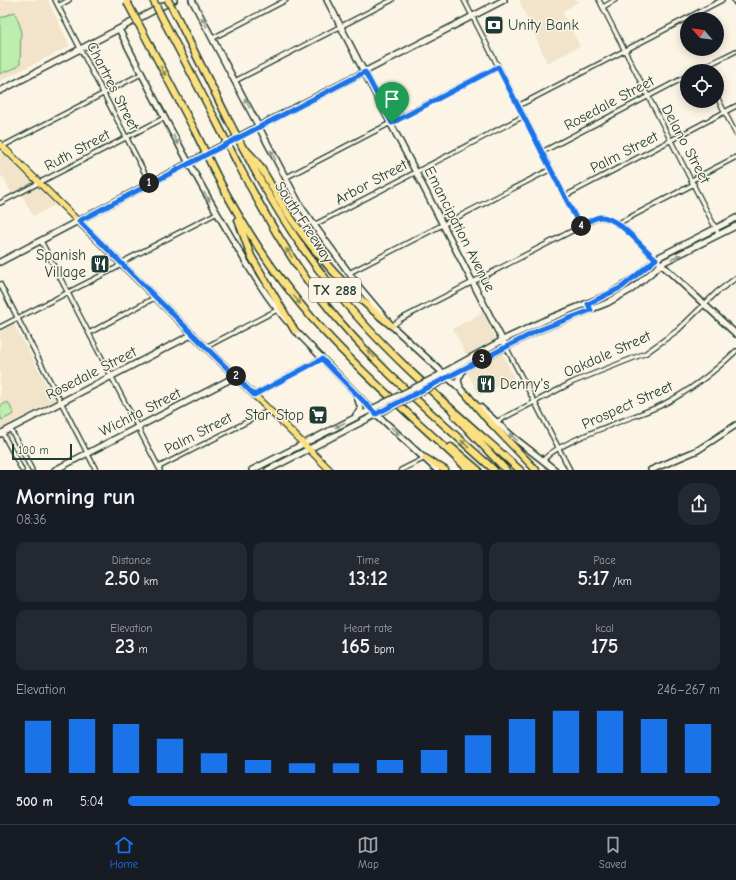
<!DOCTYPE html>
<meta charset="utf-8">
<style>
:root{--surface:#171b24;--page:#242831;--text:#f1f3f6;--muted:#9ea1a6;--line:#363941;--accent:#1a73e8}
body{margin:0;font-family:"Comic Neue",sans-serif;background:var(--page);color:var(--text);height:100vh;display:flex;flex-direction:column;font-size:15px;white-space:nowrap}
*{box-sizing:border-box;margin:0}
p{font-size:13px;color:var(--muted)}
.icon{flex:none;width:22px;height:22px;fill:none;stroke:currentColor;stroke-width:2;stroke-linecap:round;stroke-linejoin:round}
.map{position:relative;height:470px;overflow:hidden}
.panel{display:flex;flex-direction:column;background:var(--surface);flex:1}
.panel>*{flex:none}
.needle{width:26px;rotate:298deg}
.controls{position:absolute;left:680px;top:12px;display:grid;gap:8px}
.controls a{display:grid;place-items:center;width:44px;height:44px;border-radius:50%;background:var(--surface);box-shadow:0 2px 10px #0003;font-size:20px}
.scale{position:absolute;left:12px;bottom:10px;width:60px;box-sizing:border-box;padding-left:4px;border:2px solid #1f3d34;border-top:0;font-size:11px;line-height:14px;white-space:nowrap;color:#1f3d34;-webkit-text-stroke:3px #fcf5e5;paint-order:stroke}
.pin{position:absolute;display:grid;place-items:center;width:34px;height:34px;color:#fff;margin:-41px -17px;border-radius:50% 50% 50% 0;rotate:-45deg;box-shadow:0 0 4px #0007}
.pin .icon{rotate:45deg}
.km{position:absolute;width:20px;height:20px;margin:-10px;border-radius:50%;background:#222;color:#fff;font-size:11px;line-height:20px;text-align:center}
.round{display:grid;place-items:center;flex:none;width:42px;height:42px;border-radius:16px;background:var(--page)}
.head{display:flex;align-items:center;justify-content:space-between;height:68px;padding:0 16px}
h1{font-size:22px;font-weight:800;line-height:30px}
.figures{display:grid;grid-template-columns:repeat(3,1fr);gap:6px;height:68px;padding:4px 16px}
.figures div{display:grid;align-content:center;border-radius:10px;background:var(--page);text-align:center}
.figures b{font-size:20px;font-weight:800}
.figures small{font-size:11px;font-weight:400}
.figures p{font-size:11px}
.chart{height:112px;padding:8px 16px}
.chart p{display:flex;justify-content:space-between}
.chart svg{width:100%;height:72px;margin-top:4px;stroke:var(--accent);stroke-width:6}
ul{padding:0 16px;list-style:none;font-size:13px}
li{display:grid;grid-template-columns:64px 48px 1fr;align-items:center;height:30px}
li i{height:10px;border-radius:5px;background:var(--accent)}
.dock{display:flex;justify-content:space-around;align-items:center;height:56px;border-top:1px solid var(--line);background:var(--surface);font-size:11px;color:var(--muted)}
.dock a{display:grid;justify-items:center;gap:2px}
.dock .on{color:var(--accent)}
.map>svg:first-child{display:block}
.built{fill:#f1e4ca}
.green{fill:#bdeeae;stroke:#6e9671}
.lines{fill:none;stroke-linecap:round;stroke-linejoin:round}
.street-casing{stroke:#1f3d34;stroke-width:6}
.secondary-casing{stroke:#1f3d34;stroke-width:8}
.primary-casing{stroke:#1f3d34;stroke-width:8}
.highway-casing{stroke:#1f3d34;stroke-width:9}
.street{stroke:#fcf5e5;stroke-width:3.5}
.secondary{stroke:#fcf5e5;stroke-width:5}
.primary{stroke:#fce080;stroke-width:5.5}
.highway{stroke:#fce080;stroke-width:6}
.secondary-bridge-casing{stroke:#1f3d34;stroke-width:8;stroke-linecap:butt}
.highway-bridge-casing{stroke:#1f3d34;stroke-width:9;stroke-linecap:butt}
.secondary-bridge{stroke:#fcf5e5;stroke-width:5}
.highway-bridge{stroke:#fce080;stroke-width:6}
.oneway{fill:#8e998c}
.oneway2{fill:#8e8e5a}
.route-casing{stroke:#fff;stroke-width:8}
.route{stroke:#1a73e8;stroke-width:5}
.labels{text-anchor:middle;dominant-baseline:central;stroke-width:3;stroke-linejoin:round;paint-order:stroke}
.shield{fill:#fcf5e5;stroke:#617469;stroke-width:1}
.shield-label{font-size:14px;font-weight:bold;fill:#1f3d34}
.poi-label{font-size:15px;fill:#1f3d34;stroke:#fcf5e5;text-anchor:start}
.street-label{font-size:15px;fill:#1f3d34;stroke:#fcf5e5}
</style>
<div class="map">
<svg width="736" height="470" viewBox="0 0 736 470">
<rect width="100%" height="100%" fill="#fcf5e5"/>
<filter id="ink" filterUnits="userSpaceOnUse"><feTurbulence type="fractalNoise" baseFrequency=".025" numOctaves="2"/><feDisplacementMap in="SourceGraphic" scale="8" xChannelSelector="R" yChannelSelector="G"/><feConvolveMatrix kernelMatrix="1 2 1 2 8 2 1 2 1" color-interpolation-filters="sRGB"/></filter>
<g filter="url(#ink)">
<path class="built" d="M0,0H48L70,46L0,81Z
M519,0H581L562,12L580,46L547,63Z
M0,151L55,205L33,216L20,191L12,194L3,176L0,177Z
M483,312L514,378L479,395L467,372L473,368L453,329Z
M14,324L55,400L0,429V331Z"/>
<path class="green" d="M15,12L21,29L20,63C17,70 6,70 0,74V18Z
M8,402L14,414L2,420L0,415V406Z"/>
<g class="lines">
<g class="street-casing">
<path id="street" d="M55,0L150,183
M464,0L580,226
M599,0L719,235
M58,6L69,0
M603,7L615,0
M213,38L286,0
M696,71L736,51
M235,81L392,0
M717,97L736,134
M518,106L722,0
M1,147L141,74
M542,152L687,76
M285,178L498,67
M692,180L736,157
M565,196L736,106
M0,203L164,118
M617,224L694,184
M314,225L524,116
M41,241L160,470
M349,273L551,169
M0,284L96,470
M392,326L401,319L599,217C622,218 639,246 656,259
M0,327L116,268L128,259L217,213
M89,333L156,297
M206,347L277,310
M506,347L570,470
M254,395L321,359
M496,422L573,382L646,353L678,330L717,292L736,278
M10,428L32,470
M2,432L22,470
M543,461C554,442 639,416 662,405C690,391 714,372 736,351
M159,467L270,410
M401,470L425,458"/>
</g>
<g class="secondary-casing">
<path id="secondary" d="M192,0L301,207L360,288L392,326L469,397
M327,0L506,347
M735,0L736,2
M119,29C154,99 190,168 230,235C247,264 264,295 287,321
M0,91L174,0
M0,262L259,126L504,0
M660,263L736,334
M293,328L373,411L437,470
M434,378L503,340L543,321L610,294L634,278L659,257L736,218
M437,384L464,368L539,330L607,303L632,289L664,262L736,226
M460,387L458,380L463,370
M480,407L513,437L555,470
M356,415L361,409L357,397
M0,434L193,334
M55,470L227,381L235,375
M252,470L384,403
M268,470L387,409
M651,470L698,450L736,425"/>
</g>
<g class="primary-casing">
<path id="primary" d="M0,144L330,470"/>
</g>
<g class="highway-casing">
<path id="highway" d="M178,19L227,117
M166,25L214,117
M145,36L195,131
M243,148C267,195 296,242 329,283C384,353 454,411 520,470
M246,150C264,167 273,191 286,211C315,254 352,295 392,326
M238,164C263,211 289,258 322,300C371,363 435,416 494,470
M216,174C242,225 274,274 312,318C360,373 417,420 469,470
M238,220L251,256L295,331
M467,395L488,420L536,470
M455,416L506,470
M451,447L478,470
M425,458L445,470"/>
</g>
<use href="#street" class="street"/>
<use href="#secondary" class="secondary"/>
<use href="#primary" class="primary"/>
<use href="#highway" class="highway"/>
<g class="secondary-bridge-casing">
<path id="secondary-bridge" d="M384,403L434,378
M387,409L437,384"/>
</g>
<g class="highway-bridge-casing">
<path id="highway-bridge" d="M153,0L166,25
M168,0L178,19
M127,2L145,36
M214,117L238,164
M227,117L243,148
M195,131L216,174"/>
</g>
<use href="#secondary-bridge" class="secondary-bridge"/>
<use href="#highway-bridge" class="highway-bridge"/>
</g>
<defs><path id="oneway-solid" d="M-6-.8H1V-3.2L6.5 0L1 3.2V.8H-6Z"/></defs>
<g class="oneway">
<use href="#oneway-solid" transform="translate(204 22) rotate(-119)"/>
<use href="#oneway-solid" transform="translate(247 103) rotate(-118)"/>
<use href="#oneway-solid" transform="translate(176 140) rotate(62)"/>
<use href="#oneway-solid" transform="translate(273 155) rotate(-118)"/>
<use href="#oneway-solid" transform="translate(207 197) rotate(59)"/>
<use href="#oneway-solid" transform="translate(676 257) rotate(-26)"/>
<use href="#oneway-solid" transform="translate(340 425) rotate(153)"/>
<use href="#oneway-solid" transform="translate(395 431) rotate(42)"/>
<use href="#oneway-solid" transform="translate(513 437) rotate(-139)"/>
</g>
<g class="oneway2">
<use href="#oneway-solid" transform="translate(163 71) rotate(63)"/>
<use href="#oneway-solid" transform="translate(289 253) rotate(-123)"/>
<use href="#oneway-solid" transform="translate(297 300) rotate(51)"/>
<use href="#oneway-solid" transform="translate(371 354) rotate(-135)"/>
<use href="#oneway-solid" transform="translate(465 444) rotate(-137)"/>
</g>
</g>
<g class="lines" filter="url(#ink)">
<g class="route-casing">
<path id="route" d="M498,67L580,226C586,223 593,218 600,217C618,216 642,248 656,259L622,287L588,304L591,310L539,330L376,414L322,359L254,395L79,221L365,72L392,123Z"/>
</g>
<use href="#route" class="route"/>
</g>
<defs>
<g id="bank-square" transform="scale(1)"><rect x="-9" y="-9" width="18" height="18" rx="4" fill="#1f3d34" stroke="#fcf5e5"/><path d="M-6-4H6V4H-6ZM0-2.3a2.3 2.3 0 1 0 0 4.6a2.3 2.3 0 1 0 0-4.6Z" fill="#fff"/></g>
<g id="restaurant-square" transform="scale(1)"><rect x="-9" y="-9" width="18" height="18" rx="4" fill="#1f3d34" stroke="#fcf5e5"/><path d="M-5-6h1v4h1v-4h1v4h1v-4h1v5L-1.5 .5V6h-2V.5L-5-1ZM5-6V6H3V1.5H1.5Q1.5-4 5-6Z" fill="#fff"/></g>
<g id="supermarket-square" transform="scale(1)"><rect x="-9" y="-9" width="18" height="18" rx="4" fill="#1f3d34" stroke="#fcf5e5"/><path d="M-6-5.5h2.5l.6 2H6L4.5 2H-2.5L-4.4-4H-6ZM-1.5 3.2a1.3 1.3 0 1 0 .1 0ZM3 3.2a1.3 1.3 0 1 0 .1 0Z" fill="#fff"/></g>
</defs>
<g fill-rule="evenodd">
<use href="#bank-square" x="494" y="25"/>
<use href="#restaurant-square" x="100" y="264"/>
<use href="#restaurant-square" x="486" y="384"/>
<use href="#supermarket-square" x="318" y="415"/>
</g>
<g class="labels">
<rect class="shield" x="309" y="278" width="52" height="24" rx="3"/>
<g class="shield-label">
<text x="335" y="290">TX 288</text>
</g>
<g class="poi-label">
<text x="508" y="25">Unity Bank</text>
<text x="86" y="255" text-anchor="end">Spanish<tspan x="86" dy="17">Village</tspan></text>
<text x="500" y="384">Denny's</text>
<text x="304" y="415" text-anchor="end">Star Stop</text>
</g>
<g class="street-label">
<text transform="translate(113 86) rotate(63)">Chartres Street</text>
<text transform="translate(609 103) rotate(-28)">Rosedale Street</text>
<text transform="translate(686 144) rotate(62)">Delano Street</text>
<text transform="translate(77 150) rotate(-28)">Ruth Street</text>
<text transform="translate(624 152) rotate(-27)">Palm Street</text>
<text transform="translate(371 182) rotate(-28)">Arbor Street</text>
<text transform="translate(304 222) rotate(57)">South Freeway</text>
<text transform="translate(460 229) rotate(63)">Emancipation Avenue</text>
<text transform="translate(607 354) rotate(-24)">Oakdale Street</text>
<text transform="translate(91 373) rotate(-27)">Rosedale Street</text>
<text transform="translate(627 405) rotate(-24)">Prospect Street</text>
<text transform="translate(140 412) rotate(-27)">Wichita Street</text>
<text transform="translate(198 433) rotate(-27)">Palm Street</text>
</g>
</g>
</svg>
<div class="controls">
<a><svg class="needle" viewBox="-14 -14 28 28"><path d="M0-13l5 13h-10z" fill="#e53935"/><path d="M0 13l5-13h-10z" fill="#9ea1a6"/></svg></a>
<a><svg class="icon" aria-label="locate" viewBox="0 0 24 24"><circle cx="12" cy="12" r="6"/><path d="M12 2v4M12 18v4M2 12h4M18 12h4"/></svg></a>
</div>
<div class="scale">100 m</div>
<div class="pin" style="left:392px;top:123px;background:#1e9e55"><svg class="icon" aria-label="arrive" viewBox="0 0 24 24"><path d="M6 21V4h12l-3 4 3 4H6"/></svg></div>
<b class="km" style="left:149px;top:183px">1</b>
<b class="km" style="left:236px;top:376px">2</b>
<b class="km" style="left:482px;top:359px">3</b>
<b class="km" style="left:581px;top:226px">4</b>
</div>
<section class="panel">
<div class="head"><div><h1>Morning run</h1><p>08:36</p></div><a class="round"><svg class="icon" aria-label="share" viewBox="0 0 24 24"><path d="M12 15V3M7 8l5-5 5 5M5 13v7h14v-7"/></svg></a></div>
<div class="figures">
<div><p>Distance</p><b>2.50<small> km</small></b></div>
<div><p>Time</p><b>13:12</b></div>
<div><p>Pace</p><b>5:17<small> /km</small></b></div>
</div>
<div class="figures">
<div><p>Elevation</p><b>23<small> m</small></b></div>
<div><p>Heart rate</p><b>165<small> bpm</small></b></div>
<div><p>kcal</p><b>175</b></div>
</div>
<div class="chart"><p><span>Elevation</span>246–267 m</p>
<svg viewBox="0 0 160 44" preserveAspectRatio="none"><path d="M5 44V12M15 44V11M25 44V14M35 44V23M45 44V32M55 44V36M65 44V38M75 44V38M85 44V36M95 44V30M105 44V21M115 44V11M125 44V6M135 44V6M145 44V11M155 44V14"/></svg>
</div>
<ul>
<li><b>500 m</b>5:04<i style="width:100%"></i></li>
</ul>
</section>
<nav class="dock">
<a class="on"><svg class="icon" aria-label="home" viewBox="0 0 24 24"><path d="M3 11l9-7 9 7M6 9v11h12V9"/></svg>Home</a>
<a><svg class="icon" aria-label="map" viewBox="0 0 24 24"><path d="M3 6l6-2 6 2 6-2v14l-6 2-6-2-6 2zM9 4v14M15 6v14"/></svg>Map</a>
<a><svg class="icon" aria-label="saved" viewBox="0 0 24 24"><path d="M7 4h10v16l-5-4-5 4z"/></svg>Saved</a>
</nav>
